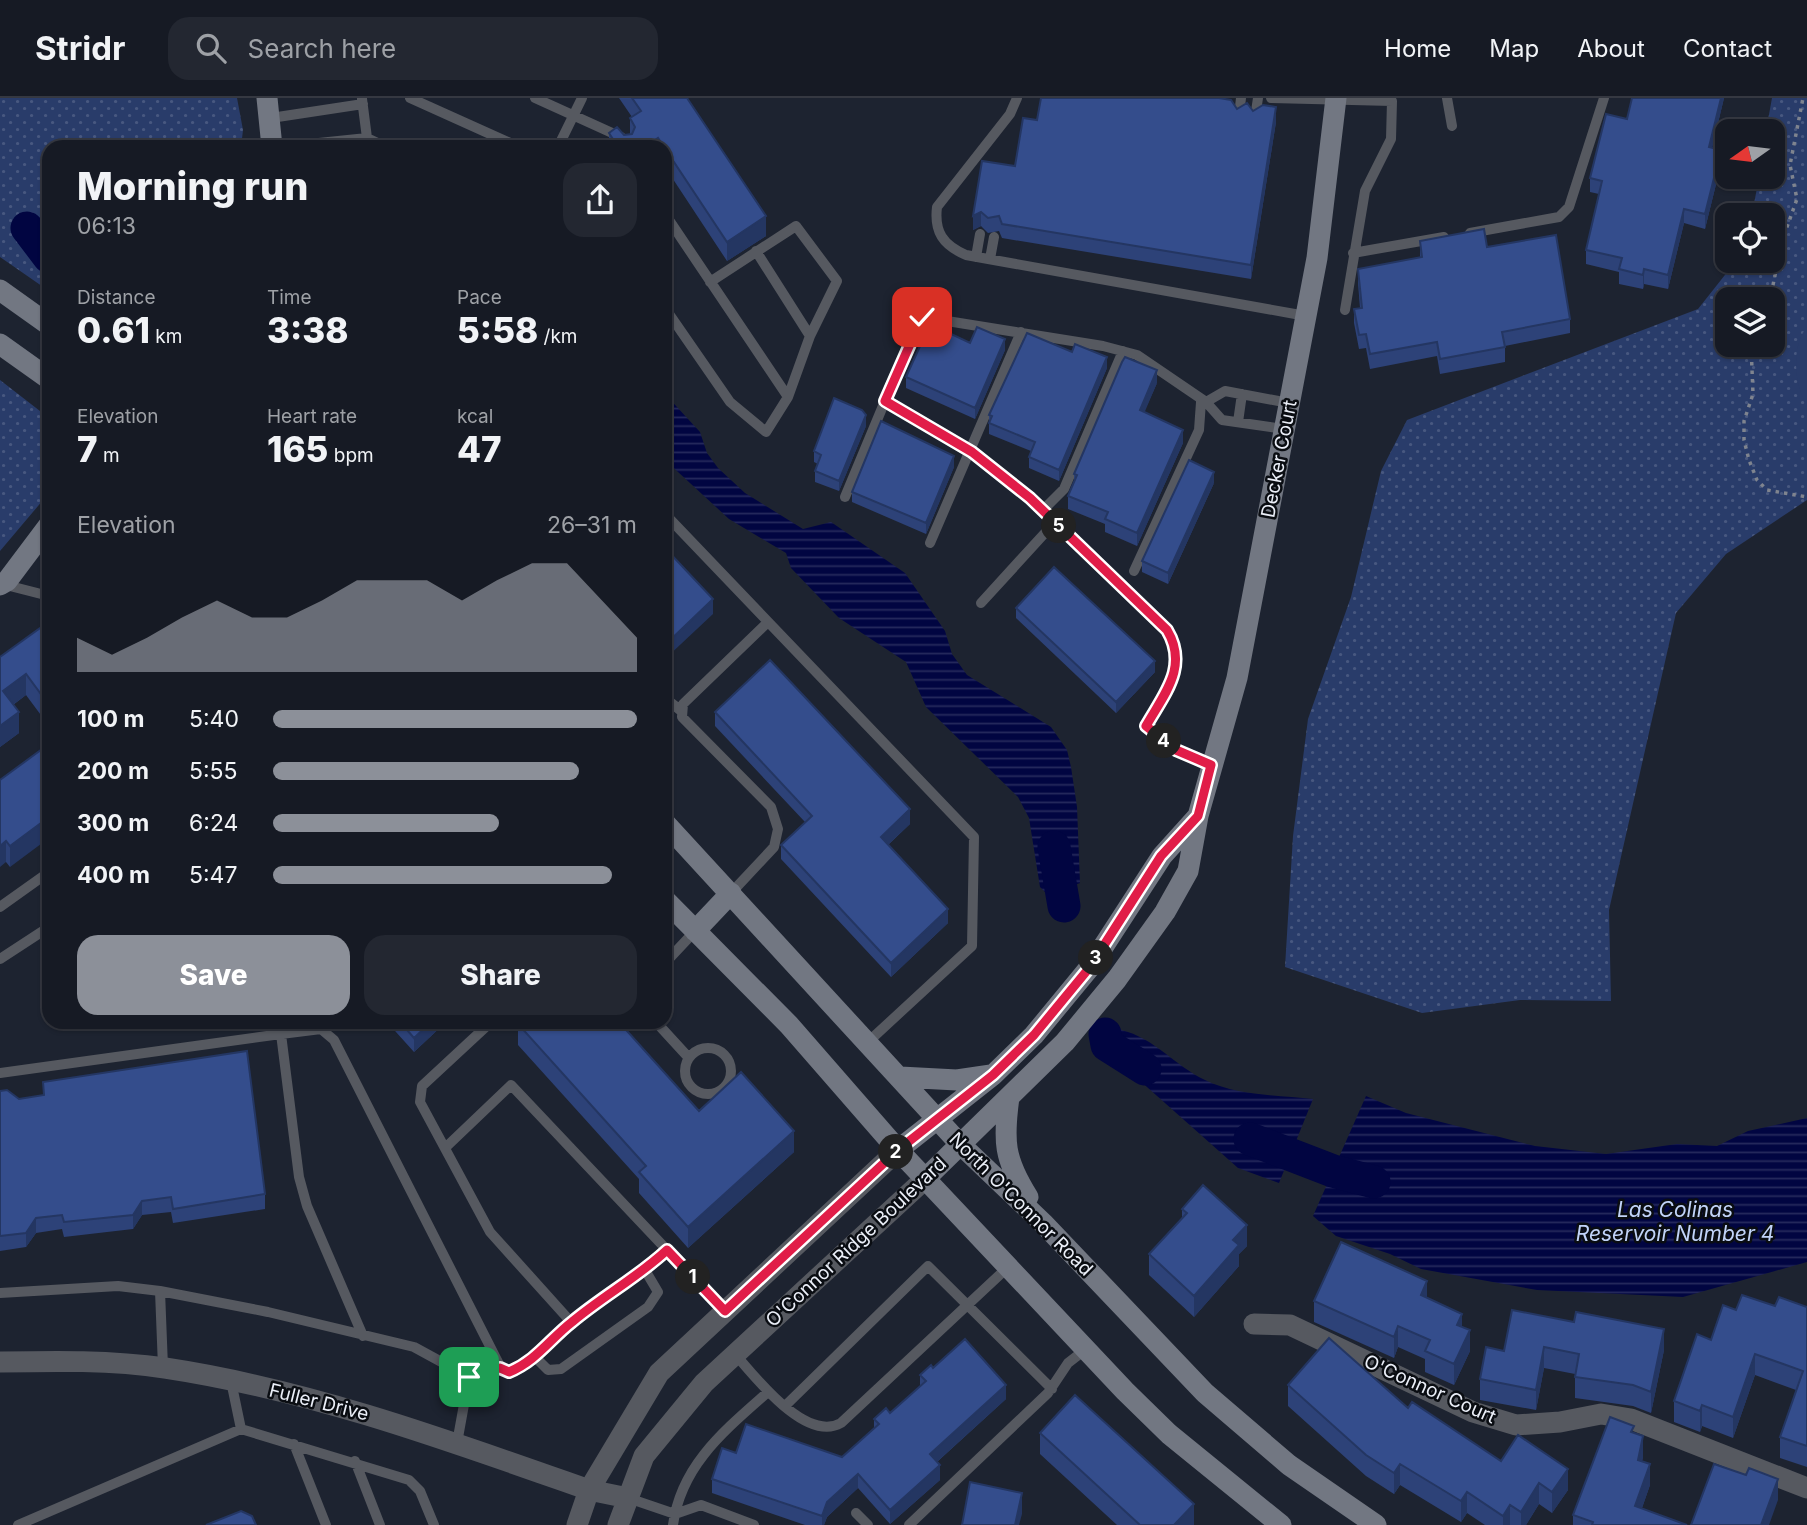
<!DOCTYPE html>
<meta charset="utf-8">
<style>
:root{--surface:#161a24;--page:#232731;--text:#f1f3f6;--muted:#9ea1a6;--line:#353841;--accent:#8c9099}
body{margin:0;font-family:Inter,sans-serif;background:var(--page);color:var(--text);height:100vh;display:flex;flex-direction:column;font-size:26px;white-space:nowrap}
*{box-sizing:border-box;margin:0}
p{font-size:23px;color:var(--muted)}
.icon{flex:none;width:38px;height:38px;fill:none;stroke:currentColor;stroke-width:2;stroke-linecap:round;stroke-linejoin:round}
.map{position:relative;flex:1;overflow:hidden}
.side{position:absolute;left:42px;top:42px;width:630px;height:889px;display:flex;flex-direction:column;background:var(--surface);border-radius:21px;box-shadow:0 2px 5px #0004,0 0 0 2px var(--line)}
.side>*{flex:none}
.needle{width:46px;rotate:256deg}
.controls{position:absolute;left:1715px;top:21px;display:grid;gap:14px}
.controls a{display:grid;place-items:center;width:70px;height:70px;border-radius:14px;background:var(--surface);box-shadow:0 2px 5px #0004,0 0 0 2px var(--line);font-size:35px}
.pin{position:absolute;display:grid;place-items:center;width:60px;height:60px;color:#fff;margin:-30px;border-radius:14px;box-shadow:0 4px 10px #0006}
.km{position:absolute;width:35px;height:35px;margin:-18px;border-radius:50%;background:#222;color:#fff;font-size:19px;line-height:35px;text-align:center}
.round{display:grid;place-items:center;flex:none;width:74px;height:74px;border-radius:21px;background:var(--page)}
.overview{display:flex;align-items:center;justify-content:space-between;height:119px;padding:0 35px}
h1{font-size:38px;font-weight:800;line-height:52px}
.metrics{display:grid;grid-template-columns:repeat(3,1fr);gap:10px;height:119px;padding:7px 35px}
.metrics div{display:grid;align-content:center}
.metrics b{font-size:35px;font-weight:800}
.metrics small{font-size:19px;font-weight:400}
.metrics p{font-size:19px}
.chart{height:196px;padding:14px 35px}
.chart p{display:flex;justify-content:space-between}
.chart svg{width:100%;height:126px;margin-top:7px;fill:var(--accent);opacity:.7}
.button{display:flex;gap:14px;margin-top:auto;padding:14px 35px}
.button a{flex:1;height:80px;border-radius:21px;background:var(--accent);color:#fff;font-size:28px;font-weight:800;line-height:80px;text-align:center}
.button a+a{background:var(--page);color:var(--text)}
ul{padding:0 35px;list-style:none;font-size:23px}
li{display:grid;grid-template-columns:112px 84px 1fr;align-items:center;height:52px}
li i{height:18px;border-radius:9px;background:var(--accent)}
header{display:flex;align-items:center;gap:42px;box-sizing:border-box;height:98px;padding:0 35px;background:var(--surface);border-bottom:2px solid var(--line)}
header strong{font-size:33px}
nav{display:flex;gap:38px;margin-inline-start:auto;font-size:24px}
.search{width:490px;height:63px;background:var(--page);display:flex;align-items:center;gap:18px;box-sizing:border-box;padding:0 24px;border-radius:21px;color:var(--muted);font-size:26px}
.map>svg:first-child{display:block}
.grass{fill:url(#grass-dots);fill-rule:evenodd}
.pitch{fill:#293c6a}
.water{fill:url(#water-rules)}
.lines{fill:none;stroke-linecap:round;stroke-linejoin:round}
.river{stroke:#010541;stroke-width:33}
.path{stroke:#7f848f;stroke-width:3.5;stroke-dasharray:3.5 5;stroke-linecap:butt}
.lane{stroke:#565960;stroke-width:10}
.street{stroke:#565960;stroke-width:21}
.secondary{stroke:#727782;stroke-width:21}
.wall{fill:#2d4278}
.shaded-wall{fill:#243662}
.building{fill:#344d8c;stroke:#243662;stroke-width:2}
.route-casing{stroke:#fff;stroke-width:14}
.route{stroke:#e11d48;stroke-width:9}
.labels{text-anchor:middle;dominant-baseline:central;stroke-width:5;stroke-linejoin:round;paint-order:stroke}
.street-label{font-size:19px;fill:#ebeff8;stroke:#0a0d12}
.water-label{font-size:21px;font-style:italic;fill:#c1d3f8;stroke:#0a0d12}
</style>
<header>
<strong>Stridr</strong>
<div class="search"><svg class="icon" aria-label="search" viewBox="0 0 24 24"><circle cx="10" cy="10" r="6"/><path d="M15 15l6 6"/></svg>Search here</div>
<nav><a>Home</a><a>Map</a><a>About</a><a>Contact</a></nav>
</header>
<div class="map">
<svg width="1807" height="1427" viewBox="0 0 1807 1427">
<defs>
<pattern id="grass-dots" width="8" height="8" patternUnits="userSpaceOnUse" patternTransform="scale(1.75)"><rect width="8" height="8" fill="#293c6a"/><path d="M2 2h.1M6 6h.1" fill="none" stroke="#485880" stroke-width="1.8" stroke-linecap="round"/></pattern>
<pattern id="water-rules" width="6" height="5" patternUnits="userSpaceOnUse" patternTransform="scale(1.75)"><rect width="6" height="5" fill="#010541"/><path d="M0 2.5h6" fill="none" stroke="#262a5d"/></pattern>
</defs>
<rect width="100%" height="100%" fill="#1d2330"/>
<path class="grass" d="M0,0H237L243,32L241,49H49V193L0,159Z
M1772,0H1807V402L1726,456L1676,515L1609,812L1611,903L1520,902L1422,915L1285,869L1293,738L1308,621L1351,499L1381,373L1407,322L1698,211L1736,163H1773V117H1752L1759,79H1773V33H1766ZM1727,201H1773V247H1727Z
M0,282L49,320V395L0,453Z"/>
<path class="pitch" d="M1807,229V307C1794,288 1791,247 1807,229Z"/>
<path class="water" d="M665,296L700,334L707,355L718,370L745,395L803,431L831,424L905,475L945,533L952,556L967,577L1051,629L1067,652L1071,669L1077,709L1080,785L1048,797L1040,789L1029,720L1018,699L926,609L906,564L839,520L791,470L786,455L729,421L665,362Z
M1121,932C1155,940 1175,968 1205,982C1237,998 1278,997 1313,1001L1279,1085L1238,1070L1111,957L1107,947Z
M1366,998L1406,1015L1535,1048L1606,1056L1677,1046L1717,1048L1748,1033L1807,1020V1164L1683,1199L1537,1192L1421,1171L1390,1156L1336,1138L1313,1118Z"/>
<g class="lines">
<path class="river" d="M27,130L49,159
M1054,749L1064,808
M1105,936L1107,947L1145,971
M1250,1041L1333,1073L1374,1084"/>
<path class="path" d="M1763,201L1773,187L1782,143L1797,101L1790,67L1803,0
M1751,247L1753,296L1744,323V342L1749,362L1757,382L1767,392L1807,399"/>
<path class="lane" d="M410,0L519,49
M535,0L621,39L627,49
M1017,0L1010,16L937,109C934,134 943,147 966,157L1306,218
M1271,0L1392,3L1391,41L1365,93L1345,212
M1447,0L1452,28
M362,1L367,40L386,49
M1239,18L1241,0
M271,20L363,6
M1255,20L1258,0
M280,49L367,40L366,49
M558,49L582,0
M665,116L788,299
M1470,135L1559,119L1569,109L1604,0
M756,153L810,238
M1353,155L1444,139
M976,159L980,136
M990,161L994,139
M665,210L730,304L766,334L788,299L810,238L837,183L796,128L710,184
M1206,304L1225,293L1289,305
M1238,324L1242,296
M845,399L885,303
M1043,412L1064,391L1123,253
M665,416L974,739L972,848L868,944
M930,445L1021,234
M1134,473L1199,332L1201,304
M2,486L49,498
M981,505L1055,424
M665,600L680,612
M1211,668L1176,652L1146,628C1165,596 1189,569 1167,532L1030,400L972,354L885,303L922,219L1103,248L1137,257L1206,304L1222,322L1284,331
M731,795L774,749L778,731L771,709L682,619L683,606L768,524
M0,809L49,774
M0,861L49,829
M665,865L695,833
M491,924L422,988L420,1004L490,1134L571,1224L645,1172L667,1152L725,1213
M656,924L689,960
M281,936L321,931L334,942L501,1270L469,1279
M685 973a23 23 0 1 1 46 0a23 23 0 1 1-46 0Z
M0,975L281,936L299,1079L307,1108L363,1238
M445,1050L511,987L667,1152
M160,1193L268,1214L414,1249L469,1279L457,1345
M0,1195L118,1188L160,1193L163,1269
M735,1256C756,1280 806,1345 841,1325L1008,1169
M535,1259L548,1272L561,1271L648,1209L658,1194L645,1172
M501,1270L509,1274L528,1266L571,1224
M231,1283L241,1331L409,1382L420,1393L434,1427
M785,1308L928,1168L1052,1291
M294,1346L326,1427
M355,1363L380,1427
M628,1400L675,1416L701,1407L754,1427
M856,1415L868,1427
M18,1427L241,1331
M673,1427C681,1367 725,1332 768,1294
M909,1427L1048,1295L1068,1265L1086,1251"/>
<path class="street" d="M1254,1226L1290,1227L1473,1314L1516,1327L1560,1324L1601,1316L1631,1321L1807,1390
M0,1264C55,1263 111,1262 165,1270C311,1292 450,1343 589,1392L628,1400
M577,1427L589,1392L659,1275L898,1052
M618,1427L644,1358L704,1285L925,1081"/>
<path class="secondary" d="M267,0L272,49
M0,192L49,227
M0,246L49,281
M0,487L7,483L49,427
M665,725L960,1046L1043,1125L1205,1295L1289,1367L1376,1427
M665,802L789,927L898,1052L1125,1293L1169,1336L1281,1427
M695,833L731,795
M900,979L957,982L991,977
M1009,999C1003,1043 1004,1061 1028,1099
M898,1052L993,977L1034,937L1090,869L1162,758L1198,718
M925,1081L1065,944L1117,881L1165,814L1188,773L1198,718L1237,580L1317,160L1336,0"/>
</g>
<path class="wall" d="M619,0H687L766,138L727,163L665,69V49H609V35L624,37L630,36V20L632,19Z
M1632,0H1724L1712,50L1721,66L1705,131L1684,125L1668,191L1644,186L1643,191L1619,186V174L1586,166V152L1599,96L1590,94V80L1627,21Z
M1237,11L1253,13L1276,24L1251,181L1002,140L999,133L988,135L981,128L973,132V118L1015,68L1037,22Z
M1420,143L1487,149L1570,221V235L1505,248V264L1440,276L1437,258L1370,271L1366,250L1359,251L1354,225V211L1360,210L1358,185V171L1420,159Z
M970,245L1005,252L975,321L906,290V279Z
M1107,270L1059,383L1029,370V359L1031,353L989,336V317Z
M1157,285L1144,314L1183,345L1137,448L1105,434V426L1068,411V398L1074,385V376Z
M866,328L839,393L815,384V373L818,366L814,364V353Z
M954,369L926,436L852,404V394Z
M1214,385L1168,486L1142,474V463Z
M1016,510L1155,574L1116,615L1016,520Z
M49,536V628L26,597L13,607L19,635L0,649V559Z
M715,614L910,726L888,747L948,825L891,879L781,761V747L805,724L715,628Z
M49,646L10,769L6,764L0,682Z
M387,924H446L414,954Z
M518,926L699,1013L794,1054L688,1150L639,1095V1081L518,947Z
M43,984L265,1096V1111L173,1125L171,1114L142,1117L133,1131L64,1139L62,1131L36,1135L26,1149L0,1153V993L19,1001L43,998Z
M1182,1111L1247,1148L1239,1156V1168L1194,1219L1149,1177V1156L1182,1120Z
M1427,1200L1462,1229L1470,1253L1454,1287L1425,1274V1261L1398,1249L1394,1260L1314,1224V1203Z
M1775,1208L1807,1209V1369L1780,1360V1339L1796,1292L1755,1277L1733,1340L1702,1328L1700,1334L1674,1324V1303L1711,1242L1736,1212Z
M1512,1212L1664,1252L1651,1315L1633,1308L1575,1300V1276L1544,1270L1536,1312L1480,1302V1281L1504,1253Z
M933,1270L1006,1301L937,1364L940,1382L890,1426L858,1390L827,1419L824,1427H805L712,1395V1381L736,1355L842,1359L874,1330V1321L890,1315L920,1288V1277Z
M1288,1287L1408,1310L1501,1363L1568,1392L1552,1415L1539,1406L1526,1427H1485L1467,1415L1461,1424L1400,1387L1394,1396L1366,1378L1288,1308Z
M1040,1335L1194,1427H1117L1040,1356Z
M1634,1335L1643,1359L1642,1363L1650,1387L1642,1410L1687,1427H1573V1417Z"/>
<path class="shaded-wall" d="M1721,0H1724L1709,63V49Z
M1276,9V24L1251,181V167Z
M658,40V49H645Z
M1721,52V66L1705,131V116Z
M1684,111V125L1668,191V177Z
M981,114V128L973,132V118Z
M766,118V138L727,163V144Z
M1644,171V186L1643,191V177Z
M1005,241V252L975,321V310Z
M1107,259V270L1059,383V372Z
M1157,272V285L1140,325V312Z
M866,317V328L839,393V383Z
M1183,332V345L1137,448V435Z
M954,358V369L926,436V425Z
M1214,374V385L1168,486V475Z
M713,501V516L665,561V547Z
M1155,563V574L1116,615V604Z
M26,576V597L3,614V593Z
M19,614V635L0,649V628Z
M910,711V726L881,753V739Z
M49,712V740L10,769V748Z
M6,743V764L0,769V748Z
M948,811V825L891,879V865Z
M431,924H446L414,954V940Z
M794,1033V1054L688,1150V1129Z
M142,1103V1117L133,1131V1117Z
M36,1120V1135L26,1149V1135Z
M1247,1127V1148L1239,1156V1168L1194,1219V1198L1233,1142Z
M1427,1183V1204L1421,1197Z
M1462,1216V1236L1457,1227Z
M1398,1228V1249L1394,1260V1239Z
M1664,1231V1252L1651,1315V1294Z
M1470,1232V1253L1454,1287V1266Z
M1544,1249V1270L1536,1312V1292Z
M1755,1256V1277L1733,1340V1319Z
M1006,1287V1301L930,1370V1356Z
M1702,1307V1328L1700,1334V1313Z
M1643,1338V1359L1638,1383V1362Z
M1400,1366V1387L1394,1396V1375Z
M1650,1366V1387L1636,1427L1635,1408Z
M940,1367V1382L890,1426V1412Z
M1568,1371V1392L1552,1415V1394Z
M858,1376V1390L827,1419L824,1427H822V1418L827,1404Z
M1778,1381V1402L1769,1427H1761Z
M1539,1385V1406L1526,1427H1521V1414Z
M1467,1394V1415L1461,1424V1403Z
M1022,1395V1416L1019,1427H1015Z
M1194,1406V1427H1174Z
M1510,1407V1427H1503V1418Z"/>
<path class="building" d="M632,0H687L766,118L727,144L658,40L645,49H618L609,35L617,29L624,37L632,36L635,29L630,20L641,13Z
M1041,0H1219L1231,2L1237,11L1247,5L1253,13L1263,7L1276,9L1251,167L1002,126L999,118L988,120L981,114L973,118L982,63L1015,68L1023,20L1037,22Z
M1632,0H1721L1709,49L1721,52L1705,116L1684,111L1668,177L1644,171L1643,177L1619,171L1622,160L1586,152L1602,83L1590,80L1606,16L1627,21Z
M1484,131L1487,149L1556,137L1570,221L1502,234L1505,249L1440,261L1437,244L1370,256L1366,236L1359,237L1354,211L1362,210L1358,171L1422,159L1420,143Z
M930,226L970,245L977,229L1005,241L975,310L906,279Z
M1027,235L1072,254L1075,246L1107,259L1059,372L1029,359L1035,344L989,325L992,318L989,317Z
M1125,259L1157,272L1140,312L1183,332L1137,435L1105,421L1108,414L1068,398L1077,377L1074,376L1122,264Z
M834,300L862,312L866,317L839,383L815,373L821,357L814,353Z
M881,323L954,358L926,425L852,394Z
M1189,362L1214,374L1168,475L1142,463Z
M665,450L713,501L665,547Z
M1054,469L1155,563L1116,604L1016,510Z
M43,528L49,536V607L26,576L3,593L19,614L0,628V559Z
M770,562L910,711L881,739L948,811L891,865L781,747L812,718L715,614Z
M49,646V712L47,713L49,717V719L10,748L6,743L0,748V682Z
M400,924H431L414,940Z
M521,924H619L699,1013L741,974L794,1033L688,1129L639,1074L646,1068L518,926Z
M247,953L265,1096L173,1111L171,1099L142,1103L133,1117L64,1124L62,1117L36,1120L26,1135L0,1138V993L7,992L19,1001L44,997L43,984Z
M1203,1087L1247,1127L1233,1142L1239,1147L1194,1198L1149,1156L1187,1115L1182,1111Z
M1341,1144L1427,1183L1421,1197L1462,1216L1457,1227L1470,1232L1454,1266L1425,1253L1430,1242L1398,1228L1394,1239L1314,1203Z
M1742,1197L1775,1208L1779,1199L1807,1209V1348L1780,1339L1803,1273L1755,1256L1733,1319L1702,1307L1700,1313L1674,1303L1697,1236L1711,1242L1723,1207L1736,1212Z
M1512,1212L1574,1224L1576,1214L1664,1231L1651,1294L1633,1287L1575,1279L1579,1256L1544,1249L1536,1292L1480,1281L1486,1249L1504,1253Z
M1329,1240L1408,1310L1412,1304L1501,1363L1518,1337L1568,1371L1552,1394L1539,1385L1521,1414L1510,1407L1503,1418L1467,1394L1461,1403L1400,1366L1394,1375L1366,1357L1288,1287Z
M965,1241L1006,1287L930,1356L940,1367L890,1412L858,1376L827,1404L822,1418L712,1381L722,1350L736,1355L746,1326L842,1359L879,1326L874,1321L886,1310L890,1315L926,1283L920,1277L931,1267L933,1270Z
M1075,1297L1194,1406L1174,1427H1140L1040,1335Z
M1610,1319L1634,1328L1631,1334L1643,1338L1638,1362L1650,1366L1635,1408L1687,1427H1592L1593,1424L1573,1417Z
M1714,1366L1746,1377L1749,1370L1778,1381L1761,1427H1691Z
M970,1384L1022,1395L1015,1427H962Z
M241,1413L252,1418L256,1427H206Z"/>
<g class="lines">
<g class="route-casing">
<path id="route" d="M469,1279L500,1270L509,1274C536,1263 550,1241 572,1224C603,1198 638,1179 667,1152L725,1213L898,1052L993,977L1034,937L1090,869L1161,758L1198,718L1211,667L1176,652L1146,628C1164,596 1189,569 1167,532L1030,400L972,354L885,303L922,219"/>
</g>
<use href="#route" class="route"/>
</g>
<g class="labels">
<g class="street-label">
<text transform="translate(1279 361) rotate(-79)">Decker Court</text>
<text transform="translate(1021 1106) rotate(45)">North O'Connor Road</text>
<text transform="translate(856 1144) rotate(-43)">O'Connor Ridge Boulevard</text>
<text transform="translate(1430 1291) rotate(24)">O'Connor Court</text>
<text transform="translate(319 1304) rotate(14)">Fuller Drive</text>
</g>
<g class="water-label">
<text x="1675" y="1111">Las Colinas<tspan x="1675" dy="24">Reservoir Number 4</tspan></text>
</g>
</g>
</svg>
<div class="controls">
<a><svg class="needle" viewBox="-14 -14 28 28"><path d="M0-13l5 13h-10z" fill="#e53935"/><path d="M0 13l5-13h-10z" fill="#9ea1a6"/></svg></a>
<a><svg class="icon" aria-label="locate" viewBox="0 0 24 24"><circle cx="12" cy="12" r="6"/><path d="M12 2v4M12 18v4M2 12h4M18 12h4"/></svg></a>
<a><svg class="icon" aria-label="layers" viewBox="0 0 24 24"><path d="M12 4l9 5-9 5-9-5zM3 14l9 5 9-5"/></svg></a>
</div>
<div class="pin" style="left:469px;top:1279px;background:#1e9e55"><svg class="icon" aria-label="arrive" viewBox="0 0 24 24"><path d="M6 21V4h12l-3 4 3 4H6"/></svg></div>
<div class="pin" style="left:922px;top:219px;background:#d93025"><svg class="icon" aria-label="check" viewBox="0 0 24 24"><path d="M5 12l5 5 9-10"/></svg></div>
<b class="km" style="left:693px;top:1179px">1</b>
<b class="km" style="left:896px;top:1054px">2</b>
<b class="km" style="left:1096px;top:860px">3</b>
<b class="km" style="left:1164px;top:643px">4</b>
<b class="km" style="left:1059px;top:428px">5</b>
<section class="side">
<div class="overview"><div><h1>Morning run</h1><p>06:13</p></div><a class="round"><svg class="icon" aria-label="share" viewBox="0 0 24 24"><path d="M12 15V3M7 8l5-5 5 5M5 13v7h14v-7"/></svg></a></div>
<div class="metrics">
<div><p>Distance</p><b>0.61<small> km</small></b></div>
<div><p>Time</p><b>3:38</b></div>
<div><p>Pace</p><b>5:58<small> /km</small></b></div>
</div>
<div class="metrics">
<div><p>Elevation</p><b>7<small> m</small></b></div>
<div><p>Heart rate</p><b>165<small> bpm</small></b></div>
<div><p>kcal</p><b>47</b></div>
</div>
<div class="chart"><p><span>Elevation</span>26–31 m</p>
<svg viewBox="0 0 160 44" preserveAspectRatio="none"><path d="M0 44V32L10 38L20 32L30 25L40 19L50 25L60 25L70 19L80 12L90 12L100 12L110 19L120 12L130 6L140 6L150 19L160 32V44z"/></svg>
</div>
<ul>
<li><b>100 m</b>5:40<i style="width:100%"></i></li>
<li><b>200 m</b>5:55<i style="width:84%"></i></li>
<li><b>300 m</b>6:24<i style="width:62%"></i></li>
<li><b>400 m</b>5:47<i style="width:93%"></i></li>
</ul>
<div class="button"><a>Save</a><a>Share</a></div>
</section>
</div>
